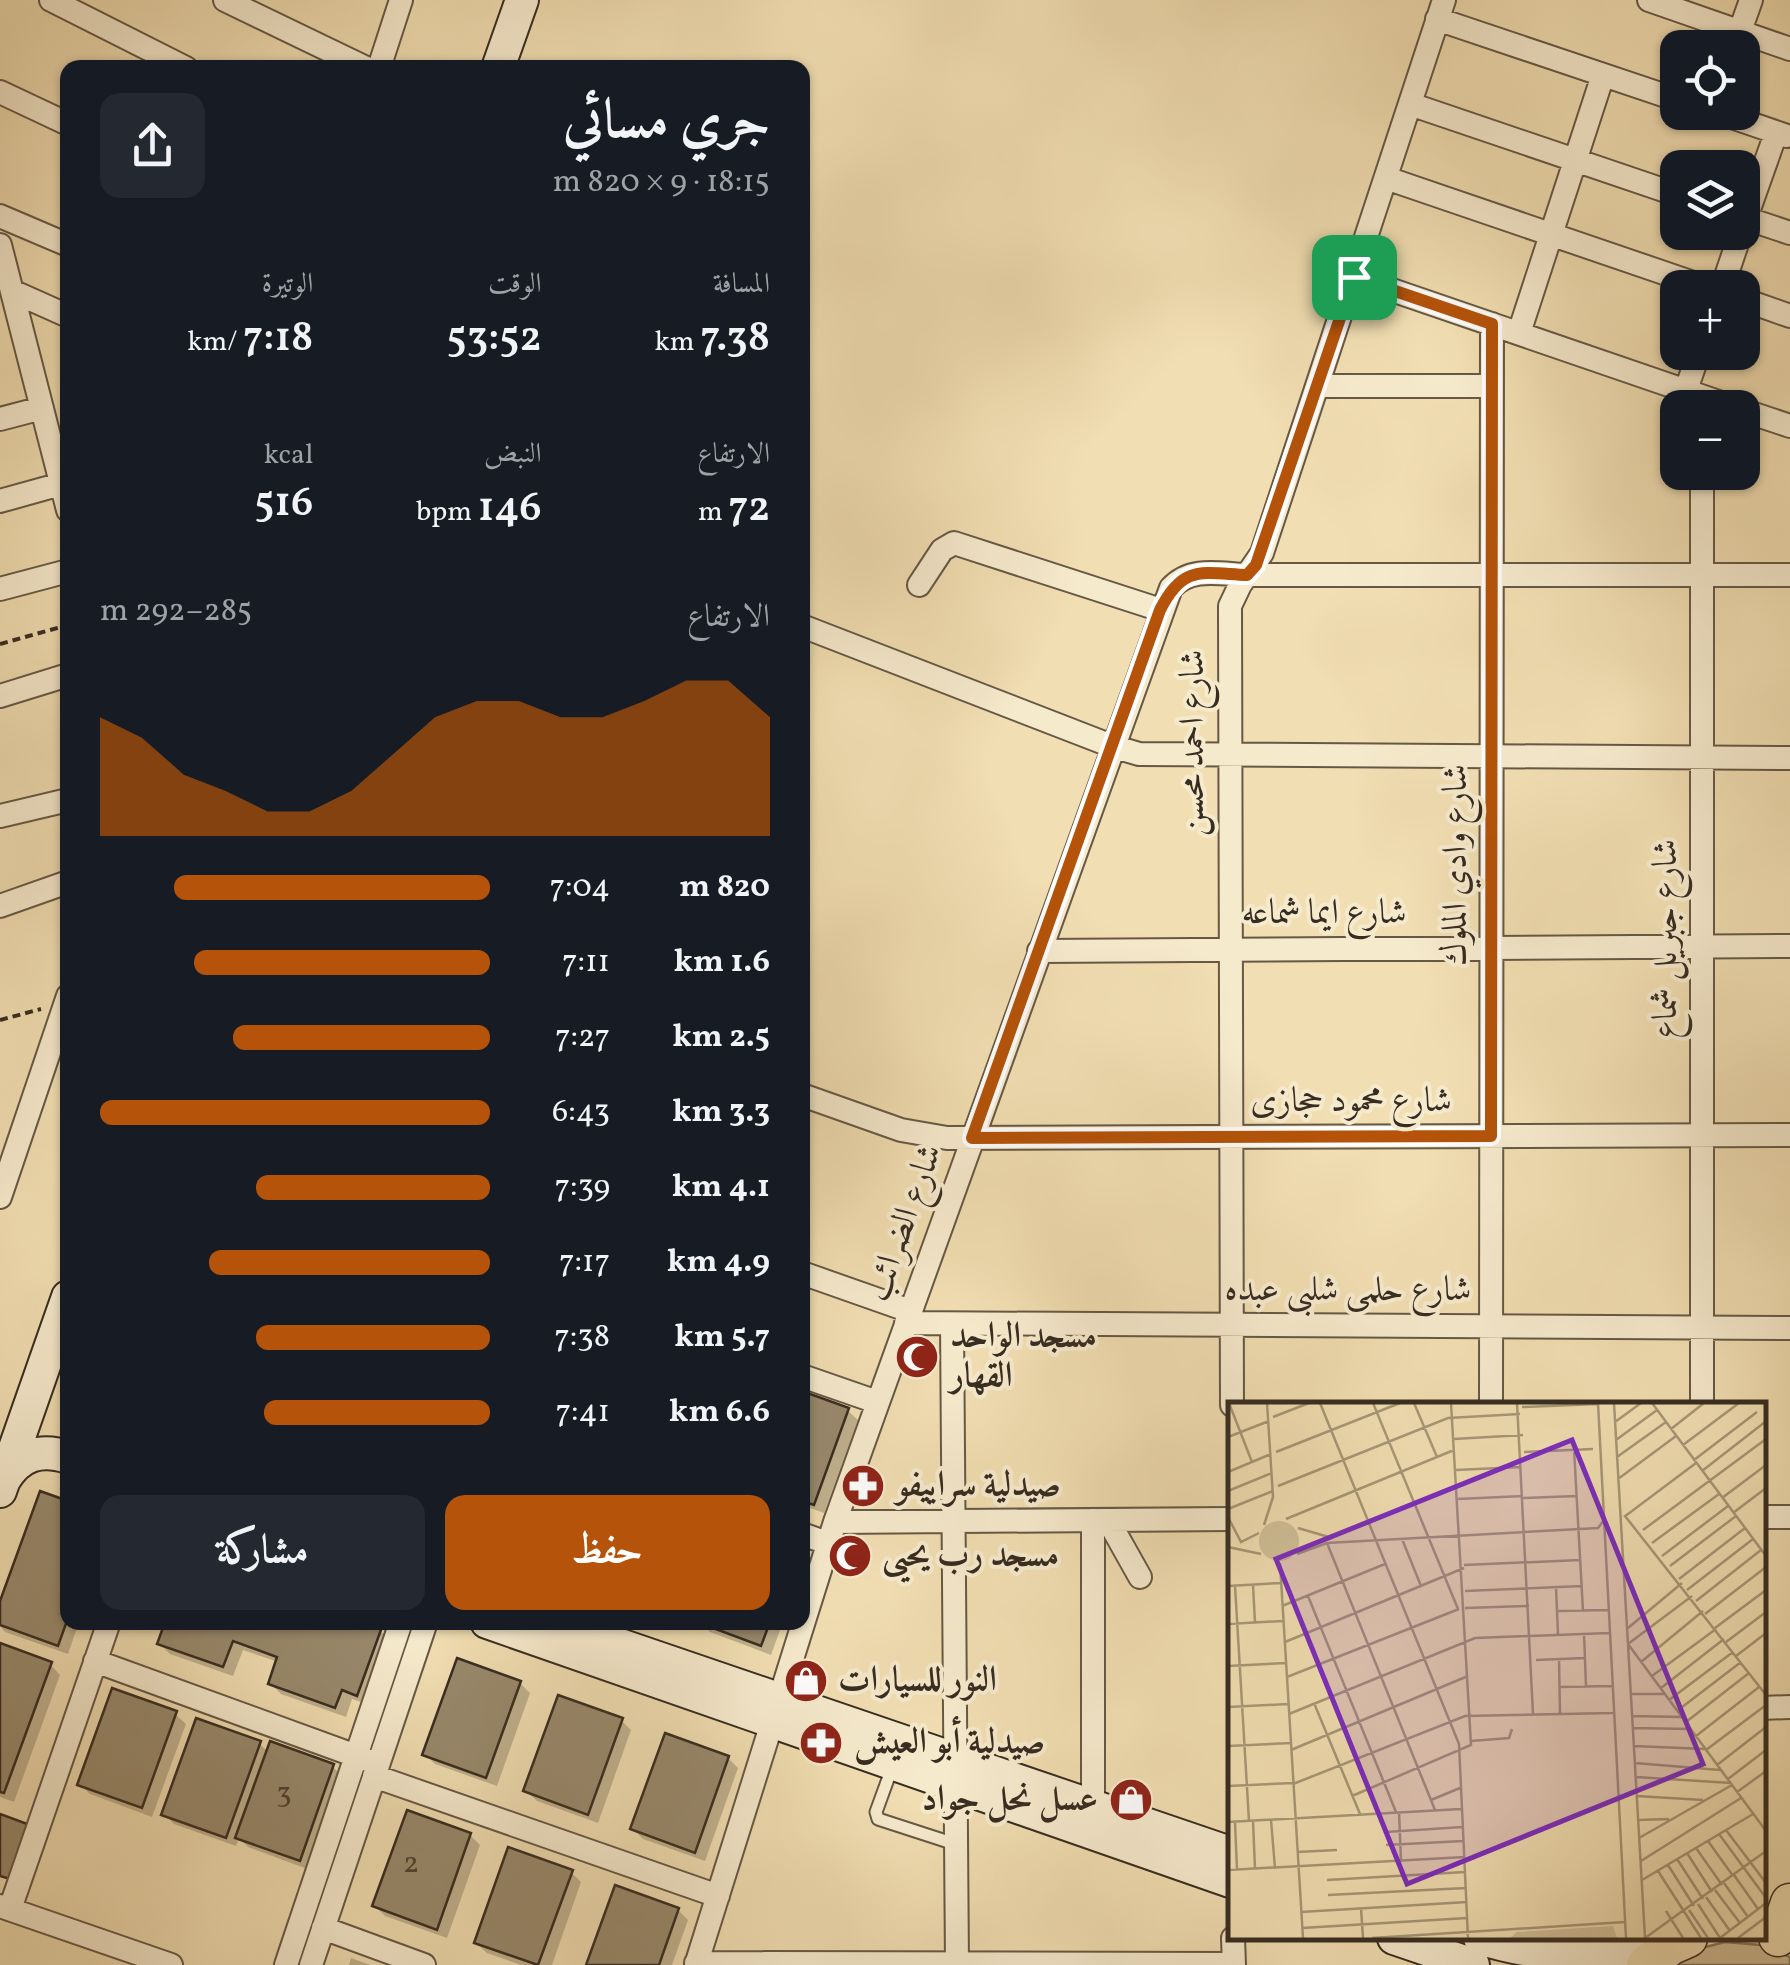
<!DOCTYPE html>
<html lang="ar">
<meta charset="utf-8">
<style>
:root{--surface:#171b24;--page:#242831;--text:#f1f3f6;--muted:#9ea1a6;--accent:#b45309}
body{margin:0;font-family:Vollkorn,Amiri,serif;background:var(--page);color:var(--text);direction:rtl;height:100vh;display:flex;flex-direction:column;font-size:38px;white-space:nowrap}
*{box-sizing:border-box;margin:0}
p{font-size:32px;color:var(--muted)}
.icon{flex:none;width:55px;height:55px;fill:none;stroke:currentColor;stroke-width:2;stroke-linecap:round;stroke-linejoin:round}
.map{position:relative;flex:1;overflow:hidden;direction:ltr}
.side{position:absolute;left:60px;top:60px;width:750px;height:1570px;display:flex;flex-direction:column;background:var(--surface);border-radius:20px;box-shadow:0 2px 8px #0004;direction:rtl}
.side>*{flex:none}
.tools{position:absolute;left:1660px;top:30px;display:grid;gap:20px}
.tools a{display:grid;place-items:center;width:100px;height:100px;border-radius:20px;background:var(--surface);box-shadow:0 2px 8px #0004;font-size:50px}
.pin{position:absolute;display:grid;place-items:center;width:85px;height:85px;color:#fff;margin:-42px;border-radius:20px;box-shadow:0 5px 15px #0006}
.round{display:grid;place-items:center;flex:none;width:105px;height:105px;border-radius:20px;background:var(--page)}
.overview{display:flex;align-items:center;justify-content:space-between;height:170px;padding:0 40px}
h1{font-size:55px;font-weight:600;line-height:75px}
.metrics{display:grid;grid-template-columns:repeat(3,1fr);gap:15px;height:170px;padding:10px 40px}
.metrics div{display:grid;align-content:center}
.metrics b{font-size:42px;font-weight:600}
.metrics small{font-size:28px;font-weight:400}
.metrics p{font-size:28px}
.chart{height:280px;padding:20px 40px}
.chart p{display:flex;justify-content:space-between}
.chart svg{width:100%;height:180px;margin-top:10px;fill:var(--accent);opacity:.7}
.primary-button{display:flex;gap:20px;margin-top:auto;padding:20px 40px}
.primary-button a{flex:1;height:115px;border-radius:20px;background:var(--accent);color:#fff;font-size:40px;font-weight:600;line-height:115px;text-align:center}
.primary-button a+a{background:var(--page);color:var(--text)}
ul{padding:0 40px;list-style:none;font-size:32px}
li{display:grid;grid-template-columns:160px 120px 1fr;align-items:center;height:75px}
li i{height:25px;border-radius:12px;background:var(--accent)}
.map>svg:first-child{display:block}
.green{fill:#d1c099;stroke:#84765d;stroke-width:2.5}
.shadow{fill:#0003}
.building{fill:#98896c;stroke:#372c21;stroke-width:2.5}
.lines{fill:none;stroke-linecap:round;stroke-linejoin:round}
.service-casing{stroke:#665845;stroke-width:15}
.minor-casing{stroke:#665845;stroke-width:26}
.secondary-casing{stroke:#372c21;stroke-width:36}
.primary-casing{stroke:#372c21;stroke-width:41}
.path{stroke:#372c21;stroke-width:4;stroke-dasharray:8 5;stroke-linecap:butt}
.service{stroke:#f6eacd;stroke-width:11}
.minor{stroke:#f6eacd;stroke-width:22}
.secondary{stroke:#f6eacd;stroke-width:32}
.primary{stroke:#f1deb2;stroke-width:38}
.route-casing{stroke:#fff;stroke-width:20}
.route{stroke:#b45309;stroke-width:12}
.labels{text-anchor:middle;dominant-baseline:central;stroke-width:8;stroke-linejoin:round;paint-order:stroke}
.number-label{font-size:30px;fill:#4f4334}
.street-label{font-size:35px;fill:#372c21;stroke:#f6eacd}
.poi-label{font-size:35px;font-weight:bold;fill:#372c21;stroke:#f6eacd;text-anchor:start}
.inset-road{fill:none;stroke:#a79778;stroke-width:2.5}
.view{fill:#7b2cbf;fill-opacity:0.15;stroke:#7b2cbf;stroke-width:5}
.inset-edge{fill:none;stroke:#372c21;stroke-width:5}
</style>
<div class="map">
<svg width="1790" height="1965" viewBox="0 0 1790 1965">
<rect width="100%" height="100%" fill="#f1deb2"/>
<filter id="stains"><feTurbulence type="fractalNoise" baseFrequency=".002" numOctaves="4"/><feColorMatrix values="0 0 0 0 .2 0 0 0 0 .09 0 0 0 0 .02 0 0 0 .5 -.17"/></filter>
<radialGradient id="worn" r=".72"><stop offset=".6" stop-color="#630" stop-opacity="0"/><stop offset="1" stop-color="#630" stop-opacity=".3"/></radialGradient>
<path class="green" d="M1725,1942L1761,1945L1790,1957V1965H1668L1690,1951Z"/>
<path class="shadow" d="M802,1394L847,1410L858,1420L824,1513L802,1505Z
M68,1504V1622H79L68,1654L5,1632L0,1626V1609Z
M157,1622H376L375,1627L390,1640L367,1704L352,1699L346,1717L281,1694L271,1684L278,1662L243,1650L233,1676L170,1654L160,1644L166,1628Z
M700,1622H783L771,1655L710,1632Z
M0,1646L50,1664L60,1675L14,1802L0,1797Z
M520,1683L530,1693L497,1786L435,1764L425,1754Z
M175,1714L186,1724L152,1817L90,1794L80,1784Z
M621,1720L631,1730L598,1823L537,1801L526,1791Z
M259,1743L268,1752L333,1767L343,1777L310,1870L248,1847L239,1838L236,1846L174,1824L164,1814Z
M728,1758L738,1768L705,1861L643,1839L633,1829Z
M470,1835L480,1845L447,1938L385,1916L375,1906Z
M571,1872L581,1882L552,1965H521L487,1953L476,1943Z
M678,1910L688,1920L672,1965H588Z
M351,1958L370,1965H349Z"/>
<path class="building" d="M802,1391L849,1408L814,1505L802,1501Z
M40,1491L68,1501V1618L58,1646L0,1625V1601Z
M369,1622L382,1627L357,1696L342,1690L335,1708L268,1684L277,1657L233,1641L223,1667L157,1644L165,1622Z
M697,1622H770L761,1646Z
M0,1643L52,1662L4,1793L0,1792Z
M457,1658L521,1681L486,1778L422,1755Z
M112,1688L177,1711L142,1808L77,1785Z
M558,1695L623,1718L588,1815L523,1791Z
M196,1718L261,1741L226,1838L161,1815Z
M665,1733L729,1756L695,1853L630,1829Z
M270,1741L334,1764L300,1861L235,1838Z
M407,1810L471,1833L437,1930L372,1906Z
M0,1814L30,1825L10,1879L0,1876Z
M508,1847L573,1870L538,1965L474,1943Z
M615,1885L679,1908L659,1965H586Z"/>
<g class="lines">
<g class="service-casing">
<path id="service" d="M892,1768L876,1812L878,1819L955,1844"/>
</g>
<g class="minor-casing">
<path id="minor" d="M51,0L186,68
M225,0L366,68
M1649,0L1790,49
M1437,19L1678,100
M1734,48L1751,0
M379,68L401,0
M0,92L68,124
M1410,104L1678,195
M1717,112L1787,136
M1386,178L1708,288
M0,216L68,245
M1742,217L1790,233
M1742,229L1776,133
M0,245L68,510
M1354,277L1736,408
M1722,288L1741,232
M12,291L68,316
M1742,299L1790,316
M1519,333L1603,75
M1317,386H1492
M1686,390L1699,352
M1742,410L1790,426
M0,419L42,408
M1702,472V1405
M0,501L61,484
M919,585L942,550L954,543L1161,610
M0,589L68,571
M802,626L1112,746L1139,754L1790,758
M0,696L68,675
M0,816L68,800
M0,906L68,882
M1039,951L1790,946
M802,1095L901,1130L947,1138L1790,1135
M0,1197L68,996
M802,1273L910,1311
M906,1323L1790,1328
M952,1324L957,1965
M802,1376L877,1402
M1232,1405L1230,606L1240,585L1262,553L1444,0
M1491,1405L1492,324
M1762,1517H1790
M1108,1520L1140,1577
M835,1522L1230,1519
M802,1534L827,1543
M95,1661L370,1761
M1762,1708L1790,1707
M374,1776L718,1896
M1093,1806V1520
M0,1906L171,1965
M10,1909L109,1622
M323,1928L424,1965
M1233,1938L1234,1965
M696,1963L1234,1964
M286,1965L401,1622
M311,1965L426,1622
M696,1965L835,1522L1171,588C1191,566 1220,574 1247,575H1790"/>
</g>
<g class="secondary-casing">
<path id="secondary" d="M498,68L522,0
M4,1480C19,1455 40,1448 68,1457
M0,1491L68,1297
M487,1622L1230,1881
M567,1627L1230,1853
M1394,1938L1473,1965
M1480,1938C1544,1959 1604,1956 1670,1946"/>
</g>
<g class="primary-casing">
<path id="primary" d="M1778,1937L1790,1903
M1646,1965L1670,1946L1688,1938"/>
</g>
<path class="path" d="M0,644L68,625
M0,1020L41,1009"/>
<use href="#service" class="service"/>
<use href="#minor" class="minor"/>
<use href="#secondary" class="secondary"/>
<use href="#primary" class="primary"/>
</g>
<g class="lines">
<g class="route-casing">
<path id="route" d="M1354,277L1492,324L1491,1136L972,1138L1160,610C1183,564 1202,573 1247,575L1256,565Z"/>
</g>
<use href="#route" class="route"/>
</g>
<defs>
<g id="mosque-disc" transform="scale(2.25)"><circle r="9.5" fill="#8f2418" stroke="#f6eacd"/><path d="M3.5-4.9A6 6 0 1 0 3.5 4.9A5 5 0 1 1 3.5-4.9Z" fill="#fff"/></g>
<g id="pharmacy-disc" transform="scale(2.25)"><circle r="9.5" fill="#8f2418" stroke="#f6eacd"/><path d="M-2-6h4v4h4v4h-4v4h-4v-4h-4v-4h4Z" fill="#fff"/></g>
<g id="shop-disc" transform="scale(2.25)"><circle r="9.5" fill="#8f2418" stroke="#f6eacd"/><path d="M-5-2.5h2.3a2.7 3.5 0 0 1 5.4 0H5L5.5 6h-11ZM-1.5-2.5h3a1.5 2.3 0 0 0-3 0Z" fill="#fff"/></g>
</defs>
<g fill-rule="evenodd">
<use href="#mosque-disc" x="917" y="1357"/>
<use href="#pharmacy-disc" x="863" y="1486"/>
<use href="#mosque-disc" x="850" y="1556"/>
<use href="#shop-disc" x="806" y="1681"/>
<use href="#pharmacy-disc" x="821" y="1743"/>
<use href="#shop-disc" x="1131" y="1800"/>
</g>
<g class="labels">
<g class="number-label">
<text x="284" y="1794">3</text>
<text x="411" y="1864">2</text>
</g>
<g class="street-label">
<text transform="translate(1194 743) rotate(-90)">شارع احمد محسن</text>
<text transform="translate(1457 865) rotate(-90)">شارع وادي الملوك</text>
<text x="1324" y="914">شارع ايما شماعه</text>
<text transform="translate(1667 939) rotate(-90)">شارع جبريل شماع</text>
<text x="1351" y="1102">شارع محمود حجازى</text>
<text transform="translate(905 1223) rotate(-70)">شارع الضرائب</text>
<text x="1348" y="1291">شارع حلمى شلبى عبده</text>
</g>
<g class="poi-label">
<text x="950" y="1337">مسجد الواحد<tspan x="950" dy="40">القهار</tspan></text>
<text x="896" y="1486">صيدلية سراييفو</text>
<text x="882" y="1556">مسجد رب يحيى</text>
<text x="838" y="1681">النور للسيارات</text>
<text x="854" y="1743">صيدلية أبو العيش</text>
<text x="1098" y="1800" text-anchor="end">عسل نحل جواد</text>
</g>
</g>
<g transform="translate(1228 1402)">
<rect width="538" height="538" fill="#f1deb2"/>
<path d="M31 139a20 20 0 1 1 40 0a20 20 0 1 1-40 0ZM385,524L389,536H282L289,530Z" fill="#d1c099"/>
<path class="inset-road" d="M1,1L24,60M92,1L231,342L240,536M145,1L230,207M186,1L209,55M289,1L305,312M370,1L398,536M386,1L417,536M424,1L538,154M294,5L370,2M45,15L81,1M387,20L413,1M443,27L476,1M0,35L41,19M226,37L295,33M388,38L429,8M455,43L511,1M346,47L355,209M48,50L172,1M296,50L365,47M389,55L438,20M466,58L529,10M228,68L293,65M474,69L537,20M0,70L43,52M390,77L448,34M50,84L220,16L292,12M0,89L44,71M295,96L349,94M494,96L538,63M230,97L295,94M0,107L45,89M505,111L538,86M397,114L538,293M0,115L13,140L31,131M396,115L468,61M58,117L226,48M140,120L229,84M36,123L45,95L39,1M70,126L104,136M415,128L538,37M174,137L193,184M99,141L207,408M424,141L491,92M0,145L33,152M69,152L99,141L370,126L376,118M434,154L500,104M52,161L75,536M236,163L352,158M442,164L508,114M451,177L517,126M25,183L27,221M0,184L53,181M7,184L21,419M328,185L330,233M459,188L525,137M237,189L354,184M80,194L168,410M468,199L533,148M54,204L157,162M237,206L301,204M329,209L380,208M477,212L538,165M0,222L55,219M400,226L454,181M487,226L538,188M356,232L358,284M57,240L236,166M498,240L538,210M400,242L538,429M400,242L464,194M508,254L538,231M331,257L332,312M308,258L357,256M413,260L475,209M0,264L58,261M424,274L488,227M59,275L231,207M332,285L384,284M433,286L496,237M403,292H437M441,298L505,250M86,301L132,412M0,305L60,302M449,309L513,260M61,312L247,236L381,231M404,314L454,315M458,320L521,271M405,326L462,327M468,334L531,285M243,339L281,336L284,327M0,344L63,341M406,344L477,347M63,348L240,274M478,348L538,303M407,361L492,368M489,363L538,325M408,375L503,381M500,377L538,348M65,382L237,314L385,311M0,384L65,381M509,390L538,369M124,394L243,343L223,1M409,394L475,398M203,398L232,386M171,410L173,459M43,418L47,466M410,418L441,417M25,419L27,467M0,420L233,407M7,420L9,468M498,428L538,481M158,430L234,425M491,432L538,496M411,436L504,383M480,439L505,474M158,443L235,439M468,446L494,483M69,450L109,448M459,451L484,490M449,457L475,497M413,459L513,396M440,463L466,504M0,468L237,455M430,469L473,536M506,473L530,507M99,478L237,470M414,478L525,412M496,481L520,515M487,488L512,521M100,493L238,486M478,495L502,529M470,502L492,536M133,506L135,536M461,508L480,536M438,509L455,536M73,510L239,500M74,526L239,516M144,536L397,520M417,536L538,449M492,536L538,501M510,536L538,515"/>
<path class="view" d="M344,38L475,362L179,482L48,157Z"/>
<rect width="538" height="538" class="inset-edge"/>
</g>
<rect width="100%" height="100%" filter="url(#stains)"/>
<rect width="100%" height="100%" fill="url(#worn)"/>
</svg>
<div class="tools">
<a><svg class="icon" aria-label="locate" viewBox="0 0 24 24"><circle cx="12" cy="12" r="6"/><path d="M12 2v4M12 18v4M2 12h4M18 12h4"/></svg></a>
<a><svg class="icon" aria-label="layers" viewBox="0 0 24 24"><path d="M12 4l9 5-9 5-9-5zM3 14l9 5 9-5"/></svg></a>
<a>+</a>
<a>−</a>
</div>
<div class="pin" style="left:1354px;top:277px;background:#1e9e55"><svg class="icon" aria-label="arrive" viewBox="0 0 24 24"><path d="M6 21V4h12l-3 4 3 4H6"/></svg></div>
<section class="side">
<div class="overview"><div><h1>جري مسائي</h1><p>18:15 · 9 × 820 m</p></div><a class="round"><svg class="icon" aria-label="share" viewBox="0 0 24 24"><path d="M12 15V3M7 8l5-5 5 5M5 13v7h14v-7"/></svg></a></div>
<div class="metrics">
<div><p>المسافة</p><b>7.38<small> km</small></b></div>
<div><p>الوقت</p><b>53:52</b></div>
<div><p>الوتيرة</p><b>7:18<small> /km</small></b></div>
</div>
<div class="metrics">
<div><p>الارتفاع</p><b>72<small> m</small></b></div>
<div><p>النبض</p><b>146<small> bpm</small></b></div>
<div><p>kcal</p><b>516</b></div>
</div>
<div class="chart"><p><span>الارتفاع</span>285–292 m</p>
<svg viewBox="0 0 160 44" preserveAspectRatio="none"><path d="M0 44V15L10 20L20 29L30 33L40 38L50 38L60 33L70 24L80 15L90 11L100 11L110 15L120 15L130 11L140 6L150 6L160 15V44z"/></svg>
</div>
<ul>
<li><b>820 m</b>7:04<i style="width:81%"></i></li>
<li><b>1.6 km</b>7:11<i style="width:76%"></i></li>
<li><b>2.5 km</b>7:27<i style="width:66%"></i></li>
<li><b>3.3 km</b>6:43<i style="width:100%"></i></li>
<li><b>4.1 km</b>7:39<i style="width:60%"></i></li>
<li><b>4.9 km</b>7:17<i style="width:72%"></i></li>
<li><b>5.7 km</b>7:38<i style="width:60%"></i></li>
<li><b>6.6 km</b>7:41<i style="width:58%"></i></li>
</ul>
<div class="primary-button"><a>حفظ</a><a>مشاركة</a></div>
</section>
</div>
